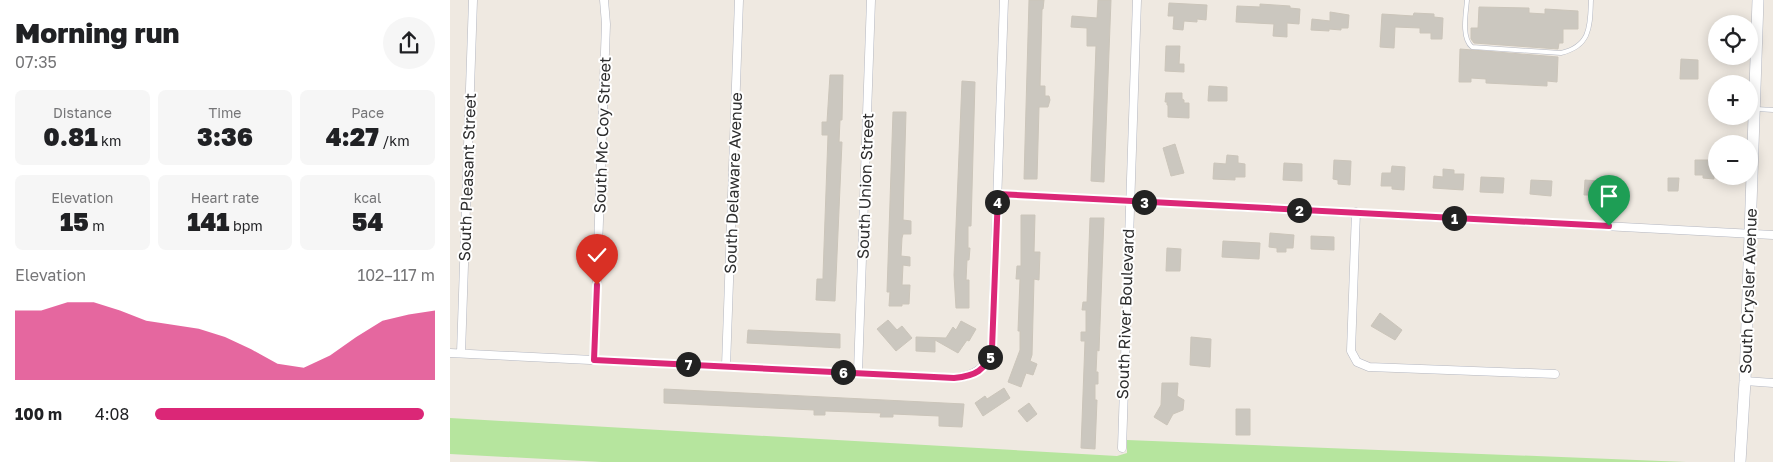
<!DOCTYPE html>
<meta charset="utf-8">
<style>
:root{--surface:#fff;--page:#f6f6f6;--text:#202124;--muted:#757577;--accent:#db2777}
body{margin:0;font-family:"Golos Text",sans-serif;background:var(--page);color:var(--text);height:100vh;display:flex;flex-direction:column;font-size:19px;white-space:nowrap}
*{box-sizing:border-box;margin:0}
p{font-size:16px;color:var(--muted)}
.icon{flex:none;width:28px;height:28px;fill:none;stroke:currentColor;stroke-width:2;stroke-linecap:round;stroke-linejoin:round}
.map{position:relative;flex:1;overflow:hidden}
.panel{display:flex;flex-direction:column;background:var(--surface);width:450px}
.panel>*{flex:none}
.fabs{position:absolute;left:1258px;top:15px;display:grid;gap:10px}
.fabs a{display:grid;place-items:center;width:50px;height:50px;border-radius:50%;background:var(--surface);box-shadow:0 2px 12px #0003;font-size:25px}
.pin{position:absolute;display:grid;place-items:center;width:42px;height:42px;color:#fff;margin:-51px -21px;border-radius:50% 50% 50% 0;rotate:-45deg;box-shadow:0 0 5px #0007}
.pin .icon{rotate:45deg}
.km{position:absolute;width:25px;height:25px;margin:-12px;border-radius:50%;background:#222;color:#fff;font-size:14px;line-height:25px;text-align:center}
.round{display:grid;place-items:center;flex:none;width:52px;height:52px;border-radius:26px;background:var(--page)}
.summary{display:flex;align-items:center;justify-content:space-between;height:85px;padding:0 15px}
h1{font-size:28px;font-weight:800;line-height:38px}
.metrics{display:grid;grid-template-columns:repeat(3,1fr);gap:8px;height:85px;padding:5px 15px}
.metrics div{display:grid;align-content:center;border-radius:8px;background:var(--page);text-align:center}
.metrics b{font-size:25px;font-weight:800}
.metrics small{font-size:14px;font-weight:400}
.metrics p{font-size:14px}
.chart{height:140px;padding:10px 15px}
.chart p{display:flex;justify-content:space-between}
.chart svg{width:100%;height:90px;margin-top:5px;fill:var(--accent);opacity:.7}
ul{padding:0 15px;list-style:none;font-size:16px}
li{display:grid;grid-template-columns:80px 60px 1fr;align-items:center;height:38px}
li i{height:12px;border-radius:6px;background:var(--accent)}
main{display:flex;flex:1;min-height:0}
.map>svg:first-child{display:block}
.green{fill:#b6e59e}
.building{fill:#cbc7bf;stroke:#cbc5ba}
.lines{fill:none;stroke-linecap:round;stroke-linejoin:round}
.lane-casing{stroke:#b4b7c1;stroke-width:5}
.street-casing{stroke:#b4b7c1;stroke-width:9}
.secondary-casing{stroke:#b4b7c1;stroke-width:12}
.lane{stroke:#fff;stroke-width:4}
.street{stroke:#fff;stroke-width:8}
.secondary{stroke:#fff;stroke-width:11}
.route-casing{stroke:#fff;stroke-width:10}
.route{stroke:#db2777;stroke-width:6}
.labels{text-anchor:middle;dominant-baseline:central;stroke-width:4;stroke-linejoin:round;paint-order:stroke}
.street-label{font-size:16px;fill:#2e2e2e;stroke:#fff}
</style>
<main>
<section class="panel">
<div class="summary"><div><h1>Morning run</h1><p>07:35</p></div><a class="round"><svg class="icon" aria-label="share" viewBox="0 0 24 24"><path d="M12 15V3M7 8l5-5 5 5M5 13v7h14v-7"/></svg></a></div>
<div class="metrics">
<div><p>Distance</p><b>0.81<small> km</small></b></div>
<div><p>Time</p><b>3:36</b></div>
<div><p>Pace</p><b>4:27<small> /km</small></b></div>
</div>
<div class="metrics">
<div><p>Elevation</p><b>15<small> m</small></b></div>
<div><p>Heart rate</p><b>141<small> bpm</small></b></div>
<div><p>kcal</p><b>54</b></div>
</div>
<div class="chart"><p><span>Elevation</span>102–117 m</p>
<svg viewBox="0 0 160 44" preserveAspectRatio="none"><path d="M0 44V10L10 10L20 6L30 6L40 10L50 15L60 17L70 19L80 23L90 29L100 36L110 38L120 32L130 23L140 15L150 12L160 10V44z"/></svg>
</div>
<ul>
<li><b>100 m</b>4:08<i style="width:96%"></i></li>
</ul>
</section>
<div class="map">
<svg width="1323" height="462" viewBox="0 0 1323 462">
<rect width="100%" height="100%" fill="#efe9e1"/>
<path class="green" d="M0,418L667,456L677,453V440L1236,462H152L0,454Z"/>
<path class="building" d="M579,0H594L593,9H592L590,86H595V96H599L600,100L598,107H589L587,179H574Z
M648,0H661L654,182L641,181L646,46H637V28L621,27L622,16L647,18Z
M719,3L757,5L756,20L747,19V22L734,21L733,30L723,29L724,16H718Z
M810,4L840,6V8L850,9L849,24L837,23V37L823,36L824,24L786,22L787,6L810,7Z
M1029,7L1079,8V13L1095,14V9L1128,11V29H1113V43H1109L1108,49L1024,43L1021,39V28H1028Z
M880,12L899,15L898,28H891V30L879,29V31L861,30L862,19L880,21Z
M964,13L984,14V17L993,18L992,39H981V33H970V28L945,27L944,48L930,47L932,14L963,16Z
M716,46H730L729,64H734V72L715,71Z
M1010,49L1108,57L1107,82L1097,81V86L1036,83V79L1021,78V82H1009Z
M1231,59L1248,60V79H1230Z
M380,75H393L392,120H390L389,142H392L385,301L366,300L367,279H373V275L378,135H372V122H377Z
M512,81L525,82L521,226H518V248H520L519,260H517L516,280H519V308H506L504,275Z
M759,86L777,87V101H758Z
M716,93H732V99L734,100V103H739V118L718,117V105H717V102H715Z
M443,112H456L453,220L461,221V234H453L452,238L451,256L460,257V266L453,265L452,285H460L459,304H452V306H439L440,292H437Z
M725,144L734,173L721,176L713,148Z
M777,155L788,156V163L795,164V177H785V180L763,179L764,163L776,164Z
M884,160L901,161L900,185L888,184V180L883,179Z
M1245,160H1264V179L1253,178V175H1245Z
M834,163L852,164V181L833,180Z
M942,166L955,167L954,190L942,189V186H931L932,173H941Z
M993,169L1004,170V174H1014L1013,190L983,188L984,176L993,177Z
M1031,177L1054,178L1053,193L1030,192Z
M1218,178H1229L1228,191H1218Z
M1081,180L1102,181L1101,196L1080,194Z
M1135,180L1163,182V194L1150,193V195H1134Z
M571,215H585L584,252H590L589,280L584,279L582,355L580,361L587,364L583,375L576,373L571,387L558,382L570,350V331H568L570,279H566L567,266H571Z
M640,218H654L649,351L647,350L646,372H648V384H645V400H647L645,449L631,448L635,341H631V332H636V310H632L633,302H637Z
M820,233L844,235L843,248H836V252H827V248L819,247Z
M861,236L884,237V250L861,249Z
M773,241L810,243L809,259L772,257Z
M717,248L731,249L730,271H716Z
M930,313L952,330L945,340L921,326Z
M438,320L447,330L452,326L462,338L446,351L427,329Z
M511,321L526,329L519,341L517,340L508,353L485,340V352L466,351V337L496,338L503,327L506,330Z
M298,330L390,334V348L297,343Z
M741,337L761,339L760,367L740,365Z
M712,383H728L727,396L734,400L733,410L723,414L717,425L704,417L711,405Z
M554,388L560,398L533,416L525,403L535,396L537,399Z
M214,389L514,404L512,427L489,426V416L443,414V417H430L431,413L375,411V415H364V410L214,403Z
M579,403L587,414L577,422L568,411Z
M786,409H800V435H786Z"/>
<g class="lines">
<g class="lane-casing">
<path id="lane" d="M1017,0C1016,13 1011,38 1022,47L1111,53C1141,46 1140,26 1141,0
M1307,109L1323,110"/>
</g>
<g class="street-casing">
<path id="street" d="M547,194L1323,235
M906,212L901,351L907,362L919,367L1105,374
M0,353L504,378C524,376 536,369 542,349L554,0
M11,353L23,0
M144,360L156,24L154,0
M276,366L289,0
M408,372L421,0
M1295,381L1323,383
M672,448L687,0"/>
</g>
<g class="secondary-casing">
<path id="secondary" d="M1290,462L1295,381L1308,0"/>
</g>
<use href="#lane" class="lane"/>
<use href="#street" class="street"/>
<use href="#secondary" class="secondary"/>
</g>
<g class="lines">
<g class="route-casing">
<path id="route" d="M147,285L144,360L504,378C525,376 536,371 542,349L548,194L1159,226"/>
</g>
<use href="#route" class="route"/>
</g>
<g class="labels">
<g class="street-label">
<text transform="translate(152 135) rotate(-88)">South Mc Coy Street</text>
<text transform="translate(17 177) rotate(-88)">South Pleasant Street</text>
<text transform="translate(283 183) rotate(-88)">South Delaware Avenue</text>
<text transform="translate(415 186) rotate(-88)">South Union Street</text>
<text transform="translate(1298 291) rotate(-88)">South Crysler Avenue</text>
<text transform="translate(675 314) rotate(-88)">South River Boulevard</text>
</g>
</g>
</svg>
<div class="fabs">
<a><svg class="icon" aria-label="locate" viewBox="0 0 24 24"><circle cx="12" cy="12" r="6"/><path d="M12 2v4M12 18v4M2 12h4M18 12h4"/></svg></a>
<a>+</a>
<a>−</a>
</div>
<div class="pin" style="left:1159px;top:226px;background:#1e9e55"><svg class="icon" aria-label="arrive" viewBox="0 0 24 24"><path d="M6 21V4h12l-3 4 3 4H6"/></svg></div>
<div class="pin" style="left:147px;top:285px;background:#d93025"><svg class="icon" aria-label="check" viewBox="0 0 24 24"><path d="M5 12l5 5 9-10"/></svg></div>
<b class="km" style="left:1004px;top:218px">1</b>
<b class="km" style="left:849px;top:210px">2</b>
<b class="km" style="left:694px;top:202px">3</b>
<b class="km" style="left:547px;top:202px">4</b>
<b class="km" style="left:540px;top:357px">5</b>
<b class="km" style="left:393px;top:372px">6</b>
<b class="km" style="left:238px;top:364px">7</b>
</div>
</main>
